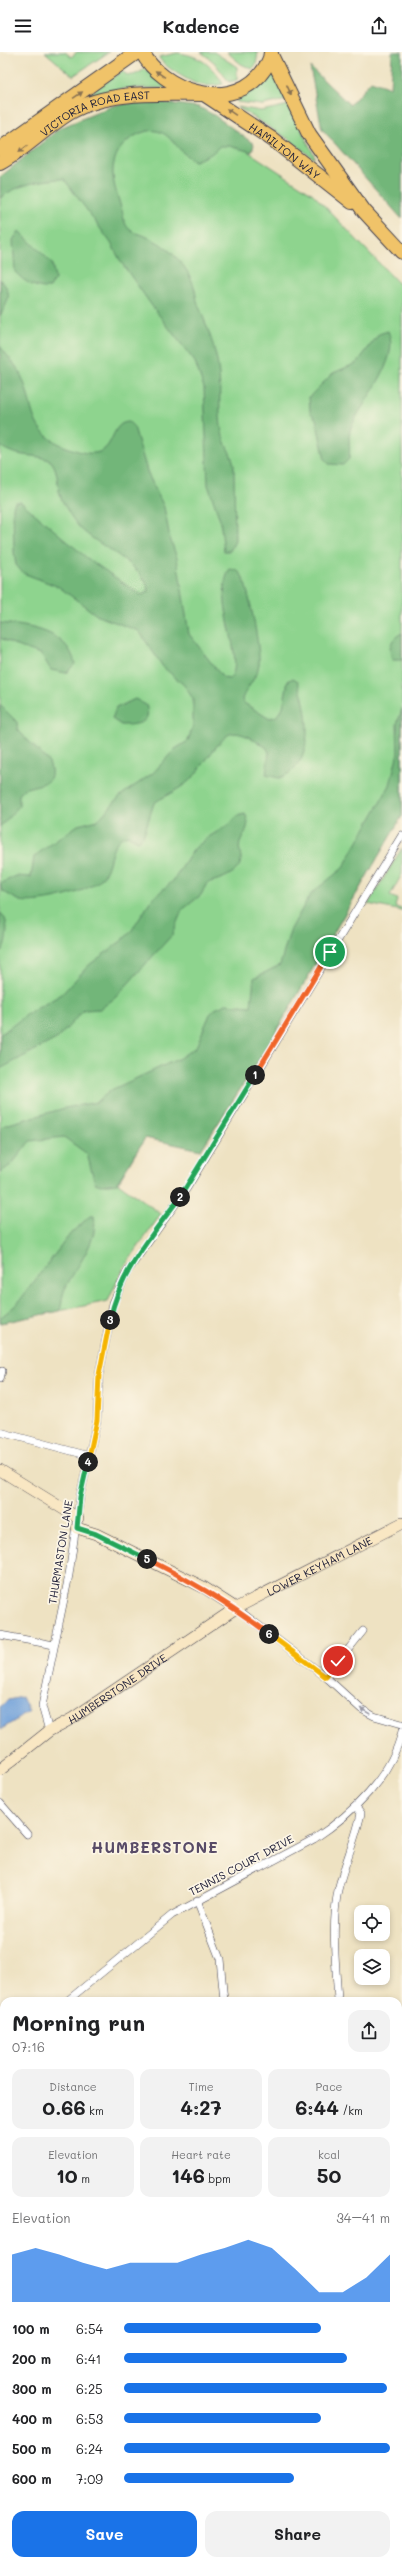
<!DOCTYPE html>
<meta charset="utf-8">
<style>
:root{--surface:#fff;--page:#f2f2f2;--text:#202124;--muted:#757577;--accent:#1a73e8}
body{margin:0;font-family:Mali,sans-serif;background:var(--page);color:var(--text);height:100vh;display:flex;flex-direction:column;font-size:15px;white-space:nowrap}
*{box-sizing:border-box;margin:0}
p{font-size:13px;color:var(--muted)}
.icon{flex:none;width:22px;height:22px;fill:none;stroke:currentColor;stroke-width:2;stroke-linecap:round;stroke-linejoin:round}
.map{position:relative;flex:1;overflow:hidden}
.side{position:absolute;left:0px;top:1945px;width:402px;height:568px;display:flex;flex-direction:column;background:var(--surface);border-radius:12px 12px 0 0;box-shadow:0 2px 6px #0003}
.side>*{flex:none}
.fabs{position:absolute;left:354px;top:1853px;display:grid;gap:8px}
.fabs a{display:grid;place-items:center;width:36px;height:36px;border-radius:8px;background:var(--surface);box-shadow:0 2px 6px #0003;font-size:20px}
.pin{position:absolute;display:grid;place-items:center;width:34px;height:34px;color:#fff;margin:-17px;border:2px solid #fff;border-radius:50%;box-shadow:0 1px 4px #0007}
.km{position:absolute;width:20px;height:20px;margin:-10px;border-radius:50%;background:#222;color:#fff;font-size:11px;line-height:20px;text-align:center}
.round{display:grid;place-items:center;flex:none;width:42px;height:42px;border-radius:12px;background:var(--page)}
.summary{display:flex;align-items:center;justify-content:space-between;height:68px;padding:0 12px}
h1{font-size:22px;font-weight:700;line-height:30px}
.figures{display:grid;grid-template-columns:repeat(3,1fr);gap:6px;height:68px;padding:4px 12px}
.figures div{display:grid;align-content:center;border-radius:10px;background:var(--page);text-align:center}
.figures b{font-size:20px;font-weight:700}
.figures small{font-size:11px;font-weight:400}
.figures p{font-size:11px}
.chart{height:112px;padding:8px 12px}
.chart p{display:flex;justify-content:space-between}
.chart svg{width:100%;height:72px;margin-top:4px;fill:var(--accent);opacity:.7}
.action{display:flex;gap:8px;margin-top:auto;padding:8px 12px}
.action a{flex:1;height:46px;border-radius:12px;background:var(--accent);color:#fff;font-size:16px;font-weight:700;line-height:46px;text-align:center}
.action a+a{background:var(--page);color:var(--text)}
ul{padding:0 12px;list-style:none;font-size:13px}
li{display:grid;grid-template-columns:64px 48px 1fr;align-items:center;height:30px}
li i{height:10px;border-radius:5px;background:var(--accent)}
header{display:flex;justify-content:space-between;align-items:center;height:52px;padding:0 12px;background:var(--surface);font-size:18px;font-weight:700}
.map>svg:first-child{display:block}
.green{fill:#8ed48e;stroke:#587b64}
.forest{fill:#72b679;stroke:#4a6c5a}
.water{fill:#70a0da;stroke:#49618a}
.lines{fill:none;stroke-linecap:round;stroke-linejoin:round}
.street-casing{stroke:#413f4f;stroke-width:8}
.secondary-casing{stroke:#413f4f;stroke-width:12}
.highway-casing{stroke:#413f4f;stroke-width:16}
.street{stroke:#fff;stroke-width:7}
.secondary{stroke:#f9e7c3;stroke-width:11}
.highway{stroke:#f0c369;stroke-width:14}
.oneway{fill:#897252}
.oneway2{fill:#9c9ca7}
.split-1-casing{stroke:#fff;stroke-width:8}
.split-2-casing{stroke:#fff;stroke-width:8}
.split-3-casing{stroke:#fff;stroke-width:8}
.split-4-casing{stroke:#fff;stroke-width:8}
.split-5-casing{stroke:#fff;stroke-width:8}
.split-6-casing{stroke:#fff;stroke-width:8}
.split-7-casing{stroke:#fff;stroke-width:8}
.split-1{stroke:#f0652b;stroke-width:5}
.split-2{stroke:#22a559;stroke-width:5}
.split-3{stroke:#22a559;stroke-width:5}
.split-4{stroke:#f5b400;stroke-width:5}
.split-5{stroke:#22a559;stroke-width:5}
.split-6{stroke:#f0652b;stroke-width:5}
.split-7{stroke:#f5b400;stroke-width:5}
.labels{text-anchor:middle;dominant-baseline:central;stroke-width:3.5;stroke-linejoin:round;paint-order:stroke}
.street-label{font-size:11px;fill:#22223b;stroke:#fcf5e5}
.district-label{font-size:15px;font-weight:bold;letter-spacing:1px;fill:#584b67;stroke:#fcf5e5}
</style>
<header><svg class="icon" aria-label="menu" viewBox="0 0 24 24"><path d="M4 6h16M4 12h16M4 18h16"/></svg>Kadence<svg class="icon" aria-label="share" viewBox="0 0 24 24"><path d="M12 15V3M7 8l5-5 5 5M5 13v7h14v-7"/></svg></header>
<div class="map">
<svg width="402" height="2513" viewBox="0 0 402 2513">
<rect width="100%" height="100%" fill="#fcf5e5"/>
<filter id="ink" filterUnits="userSpaceOnUse"><feTurbulence type="fractalNoise" baseFrequency=".025" numOctaves="2"/><feDisplacementMap in="SourceGraphic" scale="8" xChannelSelector="R" yChannelSelector="G"/><feConvolveMatrix kernelMatrix="1 2 1 2 8 2 1 2 1" color-interpolation-filters="sRGB"/></filter>
<filter id="wash" filterUnits="userSpaceOnUse"><feTurbulence type="fractalNoise" baseFrequency=".012" numOctaves="4" result="noise"/><feDisplacementMap in="SourceGraphic" scale="16" xChannelSelector="R" yChannelSelector="G"/><feGaussianBlur stdDeviation="0.9" result="paint"/><feColorMatrix in="noise" values="0 0 0 0 0 0 0 0 0 0 0 0 0 0 0 0 0 1.4 0 .05"/><feComposite in="paint" operator="in"/></filter>
<g filter="url(#wash)">
<rect width="100%" height="100%" fill="#eee2c2"/>
<path class="green" d="M45,0H65L71,5L77,0H109L73,24Z
M201,0H214L237,15V28L229,30L214,10Z
M227,0H258L256,13L252,17L241,12Z
M177,1C199,3 212,13 223,32C215,34 208,34 201,33C191,31 161,13 159,5Z
M145,17L165,32V36H128L86,44L122,19C130,27 137,22 145,17Z
M271,18L287,48L262,53L237,50L236,45L256,36Z
M289,53L315,105L313,106L290,88L237,55L261,59Z
M105,65L235,91L313,142L402,235V764L264,1000L201,1098L146,1084L118,1131L161,1162L123,1217L108,1249L0,1271V146Z
M402,796V822L390,844L397,847L395,855L402,857V859L368,852Z"/>
<path class="forest" d="M392,0H402V167L322,77L310,15L350,53L371,29L390,36Z
M149,49L199,55L214,63L254,92L252,100L229,94H220L211,102L195,109C174,100 170,70 141,81C131,85 124,91 118,100C108,119 115,136 121,155C124,163 123,171 129,177C135,182 139,181 145,184C165,192 184,209 192,229C195,236 196,243 197,250C199,256 202,261 204,267C211,285 217,303 219,322C221,341 218,361 222,380C224,393 232,401 234,413L235,489L230,499H224L220,468L208,433L204,336L195,310L152,254L121,210L111,191L64,127C44,127 16,133 0,146V125L60,76L115,53Z
M19,179L52,211L55,227L50,236C35,237 25,230 15,220L13,188Z
M0,227C13,241 9,248 0,264Z
M388,279C402,308 360,352 351,376C347,385 351,397 349,407L343,413L329,412L325,408L316,367L310,360L309,345L333,321L357,311L379,282Z
M0,294C6,303 15,311 20,321C37,356 24,381 72,397C80,400 90,403 99,400C115,395 111,370 129,370L134,375L148,422L164,455L170,486L177,506L189,582L223,626L230,627C247,608 211,545 230,517C234,518 238,518 241,522C248,532 261,599 259,612C257,626 247,635 242,647L244,651L268,666L276,665L283,655L288,629L293,626L298,629C308,658 318,713 279,726L266,723L269,700L266,695C256,690 242,678 230,682C221,685 203,713 196,722C184,736 169,741 154,751L143,785L138,789L127,783C109,789 113,809 104,823C95,840 39,853 21,849C15,847 8,842 2,839L0,832L16,824L31,825L34,805L40,800L78,773L98,768L120,744L153,721L175,697L188,689L193,673V647L184,633L163,615L139,579L98,564L59,535L23,521L16,513L14,500L13,455L15,450H21L87,506L141,543L149,540C144,511 98,495 79,475C73,468 65,455 61,446C56,433 60,421 51,409C32,400 21,408 0,394Z
M0,571C28,574 68,578 75,612L66,621L51,618L41,602L20,595L0,586Z
M402,581V608H392C388,596 390,587 402,581Z
M135,647L146,653C153,672 136,673 121,673L112,667L116,656Z
M0,653L17,670L18,678L49,710C58,734 39,731 24,737L19,743V754L0,775Z
M402,657V764L264,1000L201,1098L145,1086L117,1131L101,1133L95,1131L87,1102L64,1085L30,1089L12,1112L0,1121V1077L5,1073L65,1056L97,1050L111,1038L178,1007L196,995L210,962L215,957L226,952L251,954L254,926L280,913L290,879L307,848L313,840L343,816L390,733L398,700L397,672Z
M245,762C252,773 244,781 240,791C238,797 241,801 241,807C241,822 218,828 207,831L201,843L182,858L172,883L115,946L100,957L84,958L58,986L0,1017V983L29,961L62,942L89,913L120,890L130,881L153,846L173,829L194,797L207,786L230,772L237,764Z
M0,861C11,866 7,894 0,902Z
M90,1164H94C99,1190 76,1214 66,1235C62,1242 62,1251 60,1259L0,1271V1266L17,1252L71,1181Z"/>
<path class="water" d="M22,1645L29,1660L0,1678V1655L8,1648Z"/>
</g>
<g filter="url(#ink)">
<g class="lines">
<g class="street-casing">
<path id="street" d="M0,1327L2,1319
M0,1380L90,1404
M236,1556L326,1625L361,1657L374,1664L402,1672
M0,1583L54,1593
M326,1625L363,1579
M49,1679L42,1654L69,1523L80,1445L97,1368L99,1323L113,1251L127,1220L187,1136L402,783
M0,1751L27,1782
M197,1848L220,1907L224,1949
M67,1949L172,1863L314,1787C352,1762 392,1724 402,1679
M338,1949C336,1913 331,1874 338,1838C344,1812 356,1787 361,1761L356,1755
M0,2015L4,2010
M0,2220L4,2216
M299,2509L300,2513
M392,2509L393,2513"/>
</g>
<g class="secondary-casing">
<g id="secondary">
<path d="M0,1418L78,1466"/>
<path d="M77,1476L96,1482L205,1536L236,1556"/>
<path id="s1" d="M0,1718L49,1679L73,1666L236,1556L402,1471"/>
<path d="M398,2355H402"/>
<path d="M0,2433L4,2432"/>
</g>
</g>
<g class="highway-casing">
<g id="highway">
<path d="M142,0C162,38 226,60 259,24C264,18 271,8 271,0"/>
<path d="M271,3L309,82L364,159L402,200"/>
<path id="s2" d="M204,42L272,87L352,150"/>
<path d="M0,97L137,0"/>
<path id="s3" d="M0,111C25,97 45,76 69,61C107,38 159,42 201,42"/>
</g>
</g>
<use href="#street" class="street"/>
<use href="#secondary" class="secondary"/>
<use href="#highway" class="highway"/>
</g>
<defs><path id="oneway-solid" d="M-6-.8H1V-3.2L6.5 0L1 3.2V.8H-6Z"/></defs>
<g class="oneway">
<use href="#oneway-solid" transform="translate(160 22) rotate(-146)"/>
<use href="#oneway-solid" transform="translate(289 38) rotate(66)"/>
<use href="#oneway-solid" transform="translate(78 43) rotate(-35)"/>
<use href="#oneway-solid" transform="translate(231 60) rotate(-146)"/>
<use href="#oneway-solid" transform="translate(23 97) rotate(142)"/>
</g>
<use class="oneway2" href="#oneway-solid" transform="translate(365 1659) rotate(-150)"/>
</g>
<g class="lines" filter="url(#ink)">
<g class="split-1-casing">
<path id="split-1" d="M255,1023L330,900"/>
</g>
<g class="split-2-casing">
<path id="split-2" d="M180,1145L255,1023"/>
</g>
<g class="split-3-casing">
<path id="split-3" d="M110,1268C119,1221 152,1183 180,1145"/>
</g>
<g class="split-4-casing">
<path id="split-4" d="M88,1410L97,1368L99,1323L110,1268"/>
</g>
<g class="split-5-casing">
<path id="split-5" d="M88,1410L80,1445L77,1476L96,1482L147,1507"/>
</g>
<g class="split-6-casing">
<path id="split-6" d="M147,1507C192,1529 229,1551 269,1582"/>
</g>
<g class="split-7-casing">
<path id="split-7" d="M269,1582L326,1625L338,1609"/>
</g>
<use href="#split-1" class="split-1"/>
<use href="#split-2" class="split-2"/>
<use href="#split-3" class="split-3"/>
<use href="#split-4" class="split-4"/>
<use href="#split-5" class="split-5"/>
<use href="#split-6" class="split-6"/>
<use href="#split-7" class="split-7"/>
</g>
<g class="labels">
<g class="street-label">
<text stroke="none"><textPath href="#s3" startOffset="110">VICTORIA ROAD EAST</textPath></text>
<text stroke="none"><textPath href="#s2" startOffset="99">HAMILTON WAY</textPath></text>
<text transform="translate(60 1500) rotate(-81)">THURMASTON LANE</text>
<text stroke="none"><textPath href="#s1" startOffset="380">LOWER KEYHAM LANE</textPath></text>
<text stroke="none"><textPath href="#s1" startOffset="143">HUMBERSTONE DRIVE</textPath></text>
<text transform="translate(241 1813) rotate(-28)">TENNIS COURT DRIVE</text>
</g>
<g class="district-label">
<text x="155" y="1795">HUMBERSTONE</text>
</g>
</g>
</svg>
<div class="fabs">
<a><svg class="icon" aria-label="locate" viewBox="0 0 24 24"><circle cx="12" cy="12" r="6"/><path d="M12 2v4M12 18v4M2 12h4M18 12h4"/></svg></a>
<a><svg class="icon" aria-label="layers" viewBox="0 0 24 24"><path d="M12 4l9 5-9 5-9-5zM3 14l9 5 9-5"/></svg></a>
</div>
<div class="pin" style="left:330px;top:900px;background:#1e9e55"><svg class="icon" aria-label="arrive" viewBox="0 0 24 24"><path d="M6 21V4h12l-3 4 3 4H6"/></svg></div>
<div class="pin" style="left:338px;top:1609px;background:#d93025"><svg class="icon" aria-label="check" viewBox="0 0 24 24"><path d="M5 12l5 5 9-10"/></svg></div>
<b class="km" style="left:255px;top:1023px">1</b>
<b class="km" style="left:180px;top:1145px">2</b>
<b class="km" style="left:110px;top:1268px">3</b>
<b class="km" style="left:88px;top:1410px">4</b>
<b class="km" style="left:147px;top:1507px">5</b>
<b class="km" style="left:269px;top:1582px">6</b>
<section class="side">
<div class="summary"><div><h1>Morning run</h1><p>07:16</p></div><a class="round"><svg class="icon" aria-label="share" viewBox="0 0 24 24"><path d="M12 15V3M7 8l5-5 5 5M5 13v7h14v-7"/></svg></a></div>
<div class="figures">
<div><p>Distance</p><b>0.66<small> km</small></b></div>
<div><p>Time</p><b>4:27</b></div>
<div><p>Pace</p><b>6:44<small> /km</small></b></div>
</div>
<div class="figures">
<div><p>Elevation</p><b>10<small> m</small></b></div>
<div><p>Heart rate</p><b>146<small> bpm</small></b></div>
<div><p>kcal</p><b>50</b></div>
</div>
<div class="chart"><p><span>Elevation</span>34–41 m</p>
<svg viewBox="0 0 160 44" preserveAspectRatio="none"><path d="M0 44V15L10 11L20 15L30 20L40 24L50 20L60 20L70 20L80 15L90 11L100 6L110 11L120 24L130 38L140 38L150 29L160 15V44z"/></svg>
</div>
<ul>
<li><b>100 m</b>6:54<i style="width:74%"></i></li>
<li><b>200 m</b>6:41<i style="width:84%"></i></li>
<li><b>300 m</b>6:25<i style="width:99%"></i></li>
<li><b>400 m</b>6:53<i style="width:74%"></i></li>
<li><b>500 m</b>6:24<i style="width:100%"></i></li>
<li><b>600 m</b>7:09<i style="width:64%"></i></li>
</ul>
<div class="action"><a>Save</a><a>Share</a></div>
</section>
</div>
